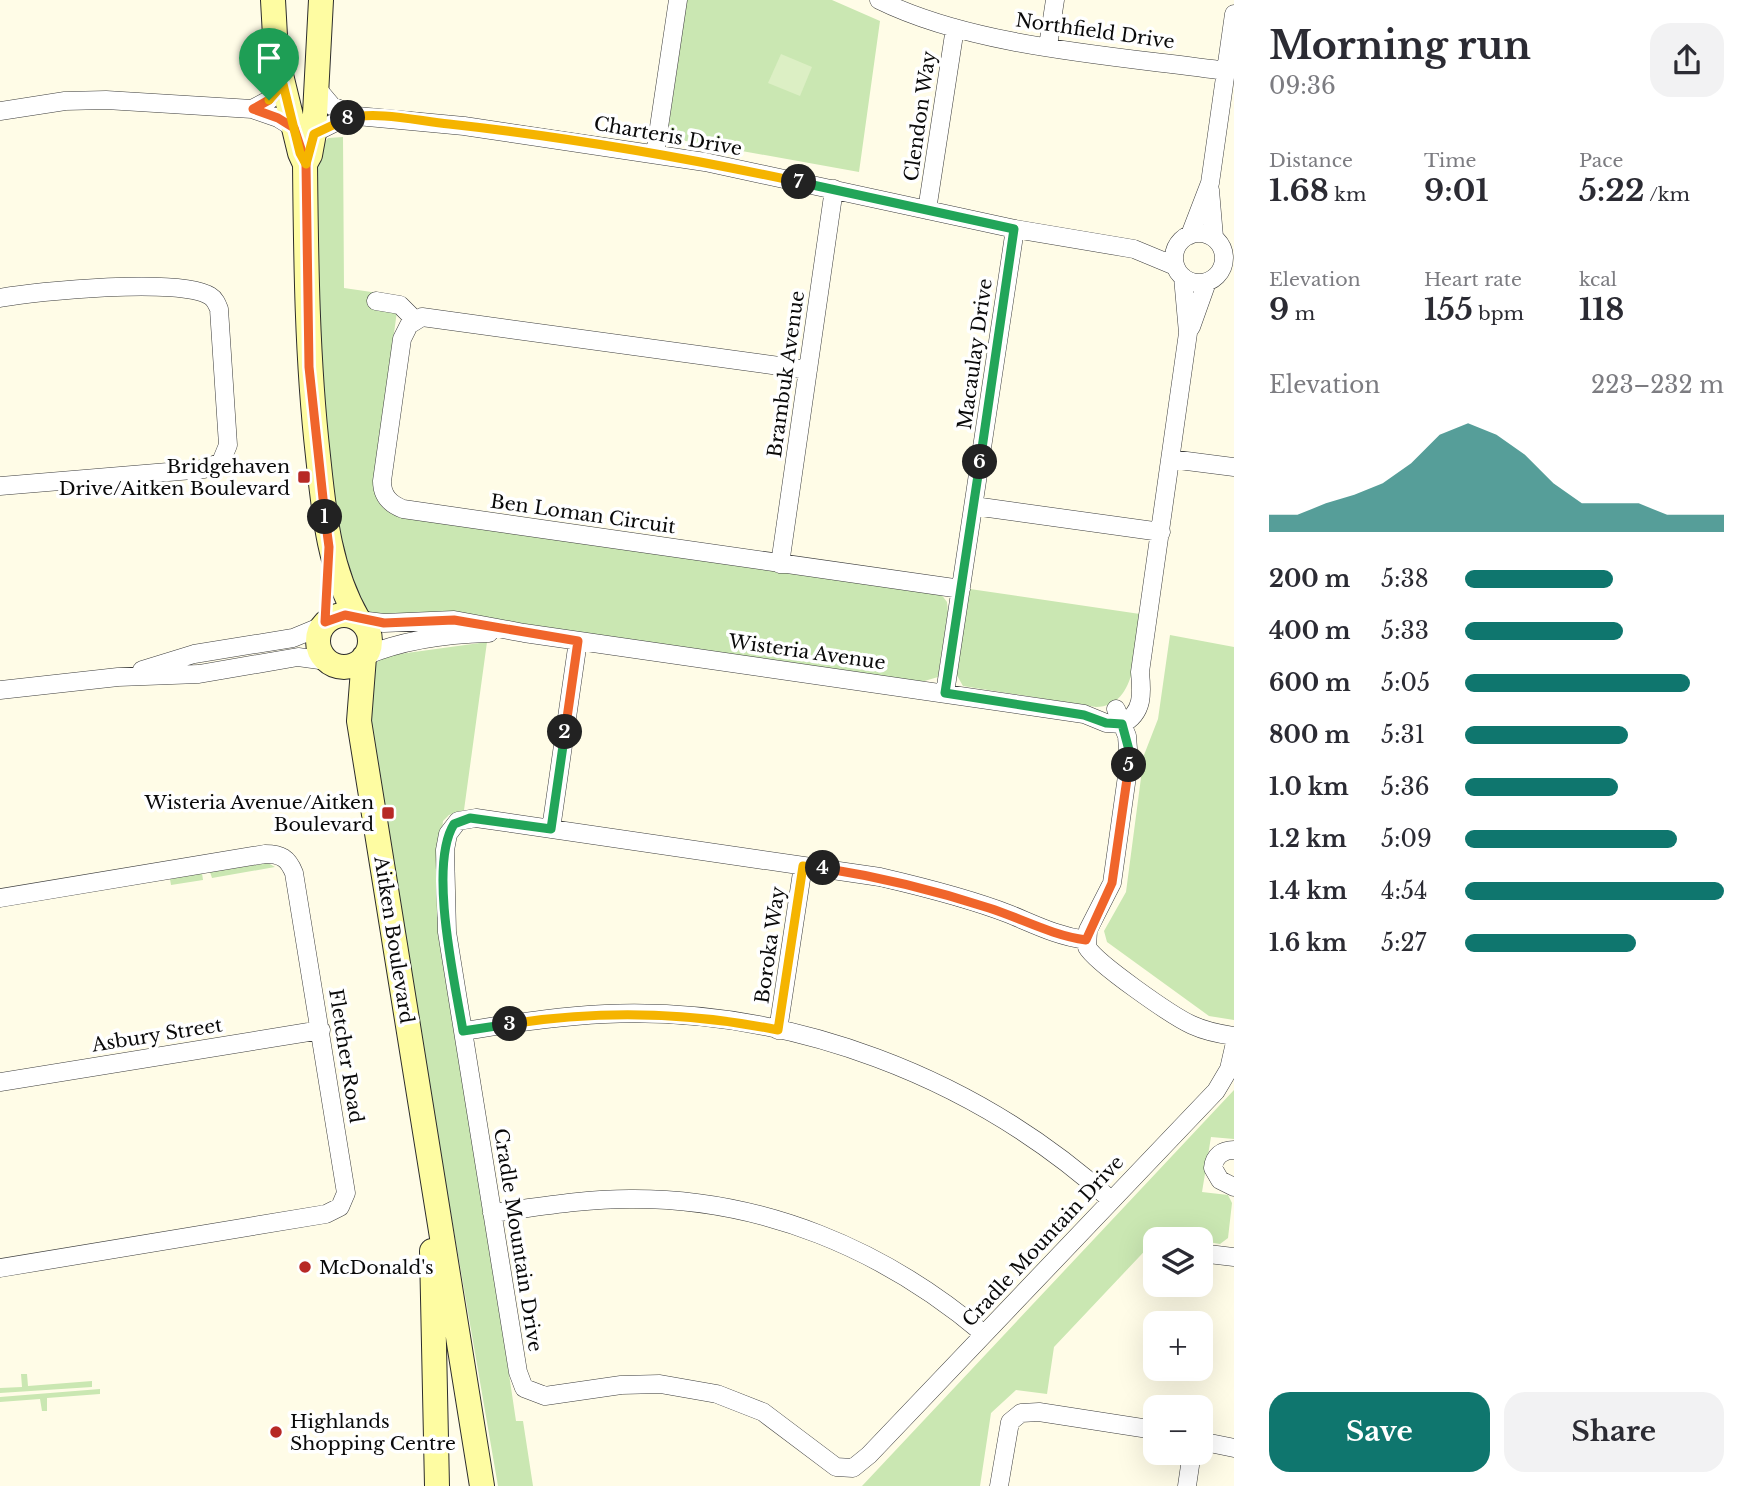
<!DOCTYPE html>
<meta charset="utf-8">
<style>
:root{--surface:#fff;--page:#f2f2f3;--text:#2b2b33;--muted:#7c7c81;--accent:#0f766e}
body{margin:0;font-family:"Libre Baskerville",serif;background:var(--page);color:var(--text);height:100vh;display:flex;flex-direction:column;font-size:26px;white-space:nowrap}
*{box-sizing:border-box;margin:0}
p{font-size:23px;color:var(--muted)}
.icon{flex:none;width:38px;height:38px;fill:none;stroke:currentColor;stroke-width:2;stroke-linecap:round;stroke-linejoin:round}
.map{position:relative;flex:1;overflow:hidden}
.panel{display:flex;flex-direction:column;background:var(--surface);width:525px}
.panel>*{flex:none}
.fabs{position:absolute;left:1143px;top:1227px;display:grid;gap:14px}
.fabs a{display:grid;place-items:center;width:70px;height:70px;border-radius:14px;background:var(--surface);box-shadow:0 7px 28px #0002;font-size:35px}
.pin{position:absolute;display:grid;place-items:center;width:60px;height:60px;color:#fff;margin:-72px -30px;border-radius:50% 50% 50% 0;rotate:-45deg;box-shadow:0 0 7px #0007}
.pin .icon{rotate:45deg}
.km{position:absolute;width:35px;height:35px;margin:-18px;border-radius:50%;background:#222;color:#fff;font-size:19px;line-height:35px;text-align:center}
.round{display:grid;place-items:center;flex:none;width:74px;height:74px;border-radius:21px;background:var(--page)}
.headline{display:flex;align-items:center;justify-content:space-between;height:119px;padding:0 35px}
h1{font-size:38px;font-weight:800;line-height:52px}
.figures{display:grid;grid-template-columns:repeat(3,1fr);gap:10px;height:119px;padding:7px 35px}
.figures div{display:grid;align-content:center}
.figures b{font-size:30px;font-weight:800}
.figures small{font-size:19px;font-weight:400}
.figures p{font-size:19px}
.chart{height:196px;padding:14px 35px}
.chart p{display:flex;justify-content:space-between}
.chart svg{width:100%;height:126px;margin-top:7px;fill:var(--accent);opacity:.7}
.cta{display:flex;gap:14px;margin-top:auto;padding:14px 35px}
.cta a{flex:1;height:80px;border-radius:21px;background:var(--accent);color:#fff;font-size:28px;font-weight:800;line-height:80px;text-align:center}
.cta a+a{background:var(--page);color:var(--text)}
ul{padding:0 35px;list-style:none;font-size:23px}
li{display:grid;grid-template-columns:112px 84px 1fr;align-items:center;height:52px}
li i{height:18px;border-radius:9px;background:var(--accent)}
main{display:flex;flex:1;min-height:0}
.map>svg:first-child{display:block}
.green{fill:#cae7b2}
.pitch{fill:#dcefc4}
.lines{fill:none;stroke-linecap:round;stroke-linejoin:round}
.minor-casing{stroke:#3d3d3d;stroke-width:19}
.secondary-casing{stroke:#2c2c2c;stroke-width:26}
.minor{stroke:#fff;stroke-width:18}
.secondary{stroke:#fefca2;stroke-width:24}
.split-1-casing{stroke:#fff;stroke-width:14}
.split-2-casing{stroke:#fff;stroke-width:14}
.split-3-casing{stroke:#fff;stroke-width:14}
.split-4-casing{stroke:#fff;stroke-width:14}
.split-5-casing{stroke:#fff;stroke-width:14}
.split-6-casing{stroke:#fff;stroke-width:14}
.split-7-casing{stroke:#fff;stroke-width:14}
.split-8-casing{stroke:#fff;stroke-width:14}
.split-9-casing{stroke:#fff;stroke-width:14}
.split-1{stroke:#f0652b;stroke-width:9}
.split-2{stroke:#f0652b;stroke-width:9}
.split-3{stroke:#22a559;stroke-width:9}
.split-4{stroke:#f5b400;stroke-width:9}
.split-5{stroke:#f0652b;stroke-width:9}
.split-6{stroke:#22a559;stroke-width:9}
.split-7{stroke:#22a559;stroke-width:9}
.split-8{stroke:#f5b400;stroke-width:9}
.split-9{stroke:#f5b400;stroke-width:9}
.poi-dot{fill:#b72925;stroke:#fff;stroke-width:2.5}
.labels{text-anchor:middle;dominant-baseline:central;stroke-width:7;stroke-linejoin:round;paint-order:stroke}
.street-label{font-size:19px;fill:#0a0a0a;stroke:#fff}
.poi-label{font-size:19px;fill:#0a0a0a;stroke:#fff;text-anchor:end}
</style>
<main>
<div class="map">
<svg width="1234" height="1486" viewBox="0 0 1234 1486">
<rect width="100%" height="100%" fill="#fffce7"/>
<path class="green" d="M687,0H832L880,21L859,172L675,139L668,131Z
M343,137L344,288L399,296L374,482C374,506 387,515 410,519L941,594L947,602L948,612L938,677L921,682L371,616L364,610L340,545L317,340V165L321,147L328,138Z
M970,589L1140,614C1135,645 1139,706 1096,707L963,686L955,672Z
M1170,635L1234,647V1020L1209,1016L1107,942L1104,931L1126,892L1144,755L1158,719Z
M487,642L464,810L449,815L443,821L436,887L516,1421H523L533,1486H498L366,722L376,663L385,656Z
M268,863L275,867L212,878L210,872Z
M202,873L203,880L171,885L170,879Z
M1234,1090V1139L1211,1137L1202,1192L1228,1195L1232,1203L1228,1238L1220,1244L1161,1234L1156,1239L1054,1347L1047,1394L1016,1390L991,1413L980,1486H862Z
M21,1374H27L28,1386L92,1381V1387L0,1393V1388L22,1387Z
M100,1389V1394L47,1398V1411H42L40,1399L0,1402V1397Z"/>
<path class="pitch" d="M781,54L812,67L800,96L768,83Z"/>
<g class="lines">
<g class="minor-casing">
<path id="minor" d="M879,0C976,48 1119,56 1226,71
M1048,46L1055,0
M316,87L332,106L357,116L464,126L705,162L1015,229L1134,249L1175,266
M252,109L269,100L283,84
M0,111L65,101L106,100L252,109L278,118L294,128
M314,133L340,120L357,116
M655,154L678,0
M1210,190L1214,237
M927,210L955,28
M1174 258a25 25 0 1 1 50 0a25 25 0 1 1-50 0Z
M1190,235L1210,183L1234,14
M0,298C37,291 181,277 210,296C215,299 217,304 219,309L228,445L221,462L204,469L0,486
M376,301L400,305L415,320
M1191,327L1207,282
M808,370L422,317L409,325L402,339L382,481C382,496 390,504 403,509L961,589
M1171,459L1234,467
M974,506L1161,532
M780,564L834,189
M359,620L384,623L454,620L524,633L1084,714L1106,723L1122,724C1144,713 1142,692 1140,672L1188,333L1183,277
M365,656C403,640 447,634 489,633
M142,670L194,654L293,638L322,626
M0,690L118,677L199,674L298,657L327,661
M945,693L1015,229
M1116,709L1127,736L1129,762L1112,883L1088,930L1087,947C1096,963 1172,1016 1192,1025C1205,1031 1219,1034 1234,1036
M551,829L578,641
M0,898L265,854C281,854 288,858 294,873L346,1193L340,1207L326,1214L0,1268
M1086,940C1057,936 1036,925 1009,914C968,898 923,887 880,877L476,818L458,821L448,834L445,850L447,932L518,1372L524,1388L545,1396L621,1385L660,1384L717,1394L763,1412L836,1467L853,1468L869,1455L1216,1091L1229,1069L1234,1047
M778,1030L803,866
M463,1031C510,1024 557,1016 605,1014C790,1006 975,1077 1111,1200
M0,1082L321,1030
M1234,1150C1222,1150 1214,1156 1213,1168L1220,1180L1234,1187
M492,1213C538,1207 583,1199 630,1199C762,1198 884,1249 984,1334
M1153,1245H1155
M1200,1253L1234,1257
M1200,1441L1234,1448
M999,1486L1010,1422L1021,1413L1039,1412L1155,1430
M1187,1486L1192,1452"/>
</g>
<g class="secondary-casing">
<path id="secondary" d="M273,0L276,54L300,153L305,164C306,261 307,359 318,456C324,513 329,569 358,619
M305,164L310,155L314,133L321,0
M318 641a26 26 0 1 1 52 0a26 26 0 1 1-52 0Z
M364,657L359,721L482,1486
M432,1251L437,1486"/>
</g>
<use href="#minor" class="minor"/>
<use href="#secondary" class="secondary"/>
</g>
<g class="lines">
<g class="split-1-casing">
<path id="split-1" d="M269,100L253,109L278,118L294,128L306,164L309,367L325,517"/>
</g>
<g class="split-2-casing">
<path id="split-2" d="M325,517L329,547L325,622L345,615L384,623L454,620L578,641L565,732"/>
</g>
<g class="split-3-casing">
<path id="split-3" d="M510,1024L463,1031C455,983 428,865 454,824L470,818L551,829L565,732"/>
</g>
<g class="split-4-casing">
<path id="split-4" d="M510,1024C600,1010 689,1012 778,1030L803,866L823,868"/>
</g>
<g class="split-5-casing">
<path id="split-5" d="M823,868C880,877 934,890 989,908C1023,919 1051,935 1086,940L1112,883L1129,765"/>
</g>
<g class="split-6-casing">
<path id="split-6" d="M980,462L945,693L1084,715L1106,723L1122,724L1129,750V765"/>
</g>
<g class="split-7-casing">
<path id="split-7" d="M799,182L1014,229L980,462"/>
</g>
<g class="split-8-casing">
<path id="split-8" d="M348,118C379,111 418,121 449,124C567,137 683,157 799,182"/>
</g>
<g class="split-9-casing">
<path id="split-9" d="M269,100L283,84L300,153L306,164L314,134L348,118"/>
</g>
<use href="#split-1" class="split-1"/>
<use href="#split-2" class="split-2"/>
<use href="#split-3" class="split-3"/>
<use href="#split-4" class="split-4"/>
<use href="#split-5" class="split-5"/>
<use href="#split-6" class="split-6"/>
<use href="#split-7" class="split-7"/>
<use href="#split-8" class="split-8"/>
<use href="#split-9" class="split-9"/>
</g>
<g class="poi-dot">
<rect x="297" y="470" width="14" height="14" rx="3.5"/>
<rect x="381" y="806" width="14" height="14" rx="3.5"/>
<circle cx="305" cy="1267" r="7"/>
<circle cx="276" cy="1432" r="7"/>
</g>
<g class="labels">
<g class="street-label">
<text transform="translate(1095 31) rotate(8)">Northfield Drive</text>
<text transform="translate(920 116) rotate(-82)">Clendon Way</text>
<text transform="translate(668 136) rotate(10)">Charteris Drive</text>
<text transform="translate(975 354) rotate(-82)">Macaulay Drive</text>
<text transform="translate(786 374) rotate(-82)">Brambuk Avenue</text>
<text transform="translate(583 514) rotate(8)">Ben Loman Circuit</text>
<text transform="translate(807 652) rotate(8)">Wisteria Avenue</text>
<text transform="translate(394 940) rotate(81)">Aitken Boulevard</text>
<text transform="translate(770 945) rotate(-82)">Boroka Way</text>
<text transform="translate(157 1035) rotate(-9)">Asbury Street</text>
<text transform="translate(346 1056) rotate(81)">Fletcher Road</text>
<text transform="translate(518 1240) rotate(81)">Cradle Mountain Drive</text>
<text transform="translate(1043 1241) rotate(-47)">Cradle Mountain Drive</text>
</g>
<g class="poi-label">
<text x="290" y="466">Bridgehaven<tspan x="290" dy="22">Drive/Aitken Boulevard</tspan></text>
<text x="374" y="802">Wisteria Avenue/Aitken<tspan x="374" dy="22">Boulevard</tspan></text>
<text x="319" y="1267" text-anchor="start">McDonald's</text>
<text x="290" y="1421" text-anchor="start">Highlands<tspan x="290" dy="22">Shopping Centre</tspan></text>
</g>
</g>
</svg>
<div class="fabs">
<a><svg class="icon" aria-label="layers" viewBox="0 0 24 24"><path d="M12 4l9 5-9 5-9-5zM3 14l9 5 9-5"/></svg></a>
<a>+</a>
<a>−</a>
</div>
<div class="pin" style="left:269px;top:100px;background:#1e9e55"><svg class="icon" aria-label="arrive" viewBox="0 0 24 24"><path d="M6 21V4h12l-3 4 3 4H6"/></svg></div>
<b class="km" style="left:325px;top:517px">1</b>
<b class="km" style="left:565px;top:732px">2</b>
<b class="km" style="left:510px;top:1024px">3</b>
<b class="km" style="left:823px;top:868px">4</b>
<b class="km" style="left:1129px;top:765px">5</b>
<b class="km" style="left:980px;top:462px">6</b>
<b class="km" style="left:799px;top:182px">7</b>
<b class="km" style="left:348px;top:118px">8</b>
</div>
<section class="panel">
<div class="headline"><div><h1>Morning run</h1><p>09:36</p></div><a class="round"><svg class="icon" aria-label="share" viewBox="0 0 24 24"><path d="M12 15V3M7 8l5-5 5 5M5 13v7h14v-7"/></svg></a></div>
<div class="figures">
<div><p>Distance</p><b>1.68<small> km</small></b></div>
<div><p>Time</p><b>9:01</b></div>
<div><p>Pace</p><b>5:22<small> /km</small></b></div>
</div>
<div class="figures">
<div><p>Elevation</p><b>9<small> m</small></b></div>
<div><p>Heart rate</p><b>155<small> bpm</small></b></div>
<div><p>kcal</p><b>118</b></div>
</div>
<div class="chart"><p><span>Elevation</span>223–232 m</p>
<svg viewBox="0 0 160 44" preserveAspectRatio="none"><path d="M0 44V38L10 38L20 34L30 31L40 27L50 20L60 10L70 6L80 10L90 17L100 27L110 34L120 34L130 34L140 38L150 38L160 38V44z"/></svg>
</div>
<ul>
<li><b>200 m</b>5:38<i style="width:57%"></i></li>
<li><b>400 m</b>5:33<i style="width:61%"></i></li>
<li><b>600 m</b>5:05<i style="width:87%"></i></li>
<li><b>800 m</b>5:31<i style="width:63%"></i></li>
<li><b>1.0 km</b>5:36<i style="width:59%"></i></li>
<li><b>1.2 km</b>5:09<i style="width:82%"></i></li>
<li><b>1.4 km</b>4:54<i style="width:100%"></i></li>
<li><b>1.6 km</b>5:27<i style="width:66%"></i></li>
</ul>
<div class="cta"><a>Save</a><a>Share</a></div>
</section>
</main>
